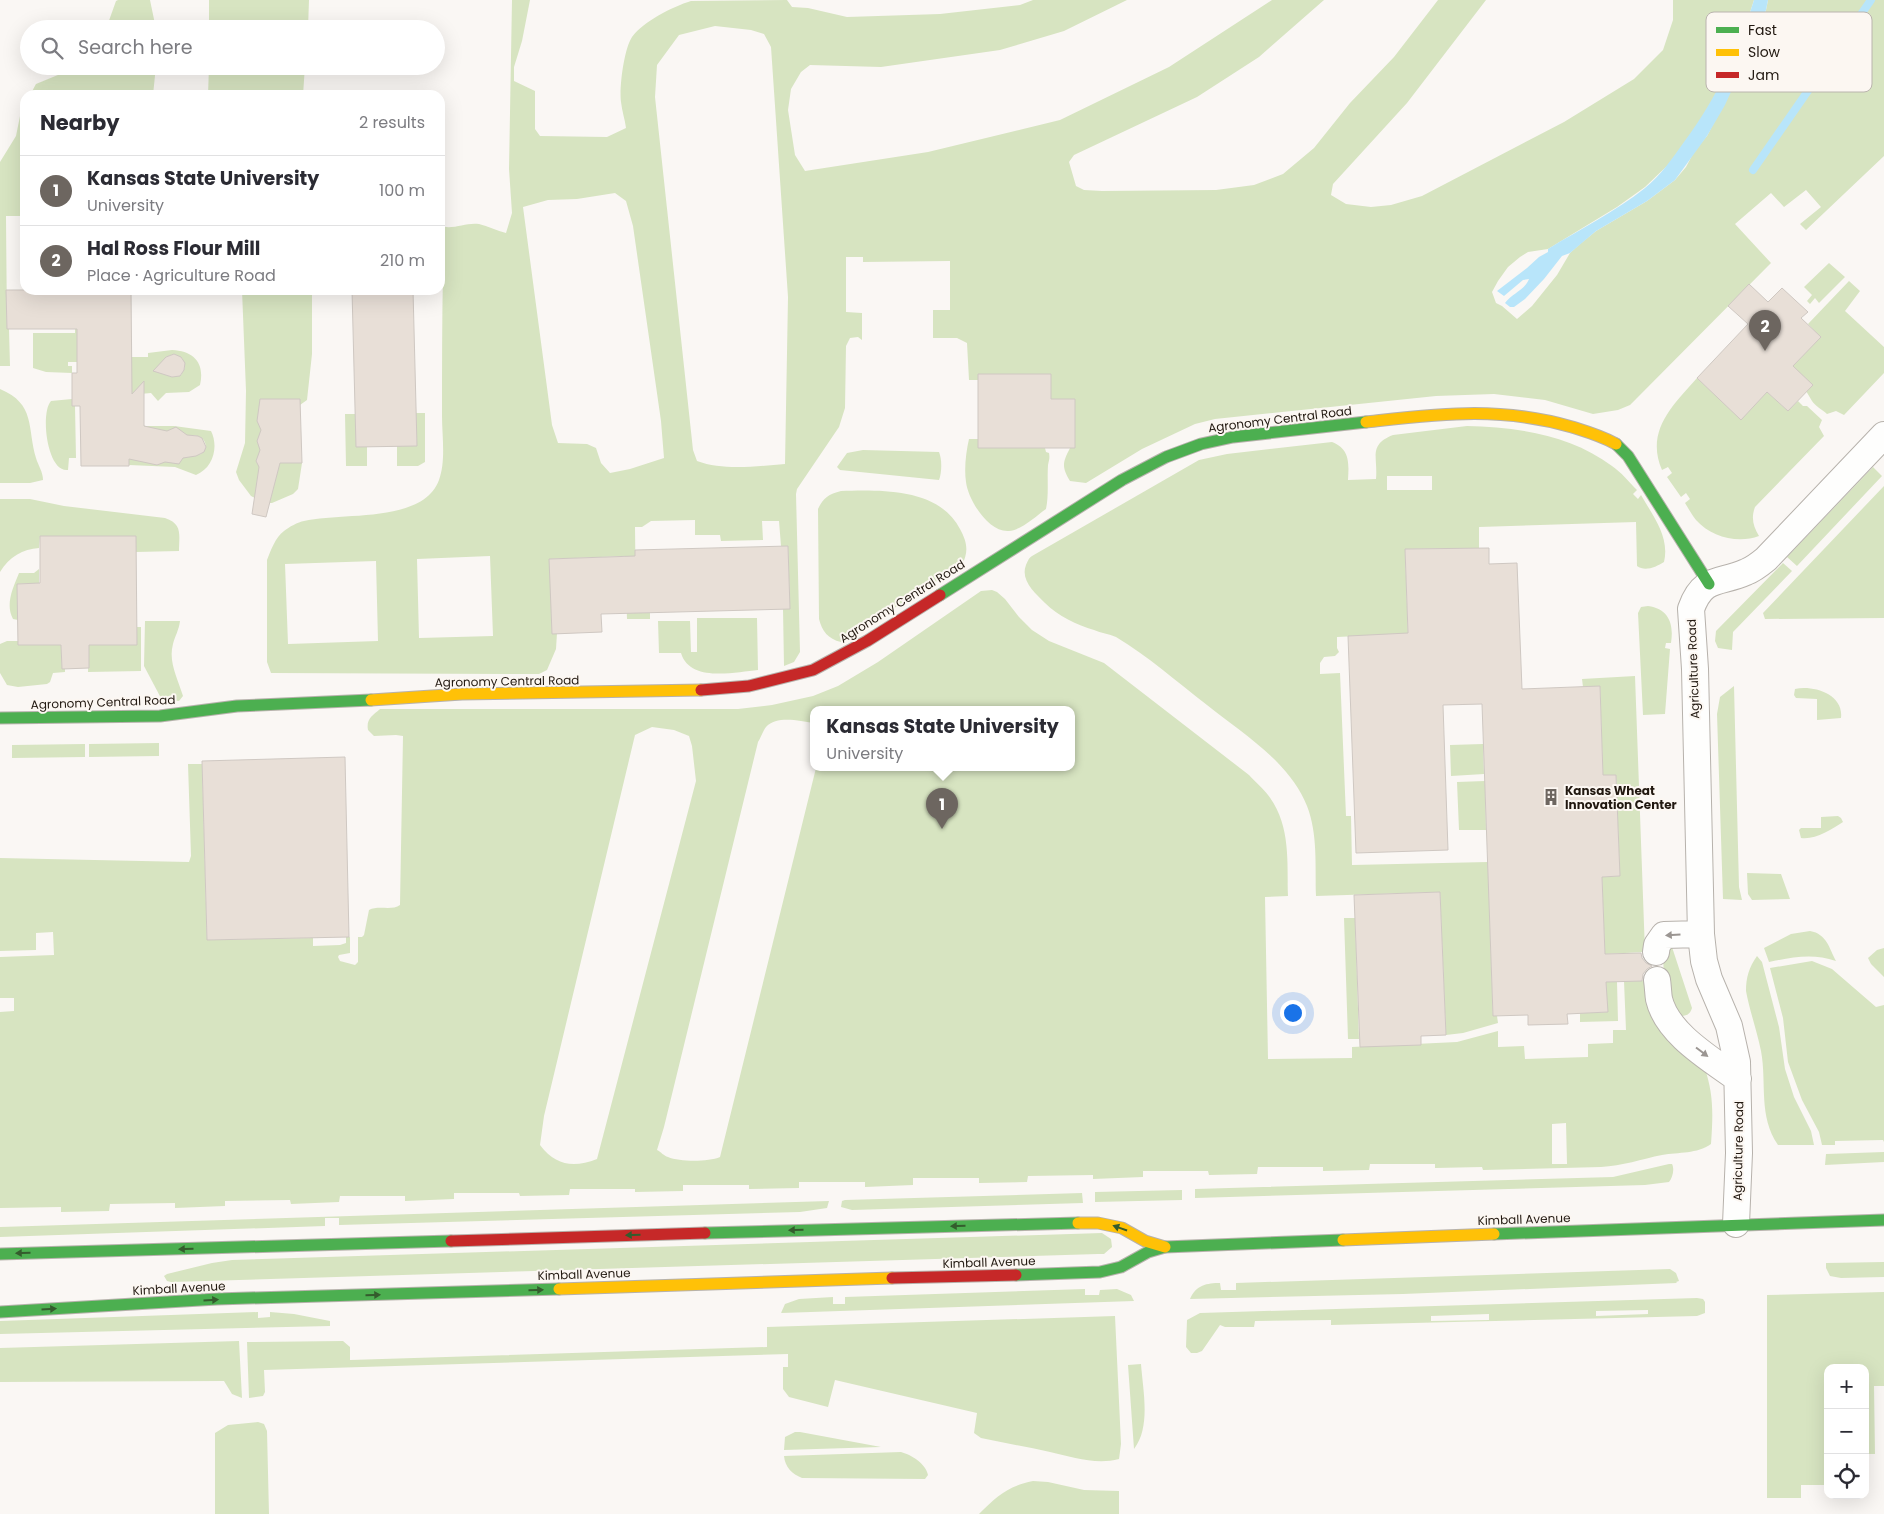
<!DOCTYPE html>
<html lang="en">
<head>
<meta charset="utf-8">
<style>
  :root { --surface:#fff; --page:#f7f7f7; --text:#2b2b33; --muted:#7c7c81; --line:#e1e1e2; --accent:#6d6660 }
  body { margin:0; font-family:Poppins,sans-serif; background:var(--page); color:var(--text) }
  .controls { position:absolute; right:15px; bottom:15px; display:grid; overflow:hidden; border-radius:10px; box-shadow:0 5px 20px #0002 }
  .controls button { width:45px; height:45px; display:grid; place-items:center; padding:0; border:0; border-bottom:1px solid var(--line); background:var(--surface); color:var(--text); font:25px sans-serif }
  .you { position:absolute; left:1292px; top:1012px; width:18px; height:18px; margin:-12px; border:4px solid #fff; border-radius:50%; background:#1a73e8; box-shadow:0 0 0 8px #1a73e833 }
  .badge { display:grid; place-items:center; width:32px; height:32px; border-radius:50%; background:var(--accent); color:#fff; font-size:16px; font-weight:700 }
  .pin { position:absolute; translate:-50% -41px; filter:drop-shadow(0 1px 2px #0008) }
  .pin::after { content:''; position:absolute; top:26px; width:18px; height:15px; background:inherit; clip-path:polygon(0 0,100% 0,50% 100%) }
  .popup { position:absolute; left:810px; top:706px; width:265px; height:65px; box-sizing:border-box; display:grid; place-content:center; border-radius:10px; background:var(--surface); filter:drop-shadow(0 1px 4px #0005); font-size:16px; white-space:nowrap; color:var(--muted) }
  .popup b { font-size:19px; color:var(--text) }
  .popup::after { content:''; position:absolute; left:50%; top:100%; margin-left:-10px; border:10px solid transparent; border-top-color:var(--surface) }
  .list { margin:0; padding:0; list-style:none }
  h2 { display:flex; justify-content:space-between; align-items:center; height:65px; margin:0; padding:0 20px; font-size:21px }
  h2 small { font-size:16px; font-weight:400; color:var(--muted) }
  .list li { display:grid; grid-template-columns:32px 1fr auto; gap:15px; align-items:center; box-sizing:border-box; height:70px; padding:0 20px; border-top:1px solid var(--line) }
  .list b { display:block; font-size:19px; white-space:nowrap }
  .list p { margin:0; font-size:16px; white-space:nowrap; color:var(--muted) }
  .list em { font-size:16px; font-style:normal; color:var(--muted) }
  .icon { flex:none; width:28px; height:28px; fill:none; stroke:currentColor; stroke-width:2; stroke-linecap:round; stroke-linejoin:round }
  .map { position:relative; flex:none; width:1884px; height:1514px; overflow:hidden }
  .search { position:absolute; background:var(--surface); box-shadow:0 5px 20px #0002; left:20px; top:20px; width:425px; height:55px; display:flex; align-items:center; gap:12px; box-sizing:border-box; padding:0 18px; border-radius:28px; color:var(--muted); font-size:19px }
  .panel { position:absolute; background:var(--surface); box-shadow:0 5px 20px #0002; left:20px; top:90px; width:425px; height:205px; border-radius:15px }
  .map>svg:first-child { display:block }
  .green { fill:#d7e4c1; fill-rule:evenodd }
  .water { fill:#b8e5fa }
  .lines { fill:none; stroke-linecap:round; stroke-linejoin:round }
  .stream { stroke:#b8e5fa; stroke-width:8 }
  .building { fill:#e8dfd7; stroke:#cfc8c2 }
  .street-casing { stroke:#b7b2ac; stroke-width:28 }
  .fast-casing { stroke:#b7b2ac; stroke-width:13 }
  .slow-casing { stroke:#b7b2ac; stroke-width:13 }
  .jam-casing { stroke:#b7b2ac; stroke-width:13 }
  .street { stroke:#fefefd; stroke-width:26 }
  .fast { stroke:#4caf50; stroke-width:11 }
  .slow { stroke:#ffc107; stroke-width:11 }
  .jam { stroke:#c62828; stroke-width:11 }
  .oneway { fill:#9b9692 }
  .oneway2 { fill:#345c2d }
  .labels { text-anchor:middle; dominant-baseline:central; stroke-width:4; stroke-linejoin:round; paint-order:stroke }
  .street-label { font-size:12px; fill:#211810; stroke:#fcf7f2 }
  .poi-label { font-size:12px; font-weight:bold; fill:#211810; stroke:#fcf7f2; text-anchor:start }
  .key { fill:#fcf7f2; stroke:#bab4ae; stroke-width:1 }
  .key-label { font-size:14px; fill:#211810 }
</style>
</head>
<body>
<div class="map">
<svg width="1884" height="1514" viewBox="0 0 1884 1514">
  <rect width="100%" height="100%" fill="#faf7f4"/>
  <path class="green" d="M118,0h32l6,29h-50l10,-28z
    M209,0h100l-1,29h-99z
    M512,0h18l-8,41 -8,26v14l21,10v38l5,7 67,1 19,-9c-1,-8 -4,-17 -5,-26 -2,-14 3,-53 11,-65 12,-16 40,-30 59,-36l96,-1 5,7 16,1 39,9 93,-3 80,-9 13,-5h94l-63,31 -64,19 -119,17 -71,-2 -9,7 -10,17 -3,21 7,45 10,16 123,-19 132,-32 109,-53 103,-67h52l-65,57 -62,40 -123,58 -5,7 7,24 8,4 18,1 114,-1 38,-5 29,-11 31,-26 36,-45 44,-46 44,-57h48l-79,103 -74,81 -2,11 15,9 25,3 20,-2 31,-9 142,-74 70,-43 29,-29 10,-30v-20h81l-15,47 -23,48 -13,22 -34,47 -24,23 -28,20 -69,42 -20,3 -8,5 -12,10 -10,14 -6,11 4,11 6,3 15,13 15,-13 25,-31 13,-22 10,-9 16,-13 51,-30 28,-21 11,-13 9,-17 12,-14 34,-65 25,-61 2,-10h116v156l-78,74 -6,-6 21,-17 -15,-17 -22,17 -13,-14 -36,31 36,39 -134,135 -7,7 -12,5 -25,4 -48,-14 -51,-6 -58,2 -221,23 -20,5 -53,25 -56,34 -16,-2c-9,-15 -7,-19 0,-33l-19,-49v-25h-73v6h-9l-2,-37 -10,-5h-24v-28h17v-49l-87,1v-5h-17v55l16,1v27l-4,-3 -8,1 -4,8 -1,62 -6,19 -42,62 -1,5 4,158 -6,10 -10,4 -1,-57h7l-2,-63h-7l-2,-25h-17l1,19 -42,1 -1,-6h-25v-15l-44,1 -9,6h-7l1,86h14v6h-23l-2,-63 -75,3 2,74h5l-1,16 -9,21 -8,4 -268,-1 -4,-11v-102c4,-10 8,-22 17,-29 5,-4 14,-9 20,-10 37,-9 119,3 135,-41 7,-19 3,-44 3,-64 0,-48 0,-96 1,-144l-3,-19v-27c14,4 26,-4 39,-2 9,2 18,7 27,9l6,-20 -3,-44zM715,26l36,4 13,4 7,13 17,250 -3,167c-28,2 -61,7 -88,-3l-4,-11 -38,-353 2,-32 22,-30zM615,193l11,8 7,25 28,195 3,37 -34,11 -20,4 -9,-10 -5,-15 -9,-4 -29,-1 -6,-18 -29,-218 25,-7 29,-1zM490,556l3,80 -74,2 -2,-79zM376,561l2,80 -90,3 -3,-80z
    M87,66h69l-3,29h-123l6,-11 34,-14z
    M209,66h96l-2,29h-95z
    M25,104v112h-19l1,112 2,1 1,37h-10v-204l16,-26 5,-25z
    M1829,263l16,14 -26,26 -4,-5 -5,6 -3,-3 5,-6 -8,-8z
    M1849,281l11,10 -15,20 39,36v26l-40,42 -8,-4 -9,3c-4,-4 -12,-8 -15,-13 -7,-11 -13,-23 -19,-35l27,-29 -12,-13z
    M75,290h2v72h-9v4h4v7l-26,-1 -13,-4v-35h42z
    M242,290h14l5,2 7,-2h44v64l-5,46 -7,5v-6h-11l-2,64h15l-4,26 -5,5 -21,9h-7l-14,-7 -12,-16 -3,-8 9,-29 1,-52z
    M172,350c22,1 33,13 28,35l-11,7 -23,1 -8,8 -7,-8 -22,2 2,-38h17v-4zM174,354l8,4 3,9 -4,8 -9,2 -5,-2 -1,-18z
    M1697,378l44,41 26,-27 21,19 10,-10 5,5h4l15,14 -3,7 5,9 -69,71c-4,11 -2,19 4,29 -21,8 -48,1 -63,-16 -4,-5 -8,-12 -11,-17l5,-4 -4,-6 -5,4 -14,-20 5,-4 -4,-6 -6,3c-17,-39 11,-65 35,-92z
    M0,389c36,15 27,39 36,69 2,7 7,14 7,22l-13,3h-30z
    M72,399v7h3l1,52h-7l-1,12c-21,3 -28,-57 -17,-69z
    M416,413h9v49l-7,4h-21v-20l20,-1z
    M345,414h10l2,33h10v19h-21z
    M129,417l16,9h29l37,5c8,16 2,37 -15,44l-21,-8 -46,-2zM192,435c8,1 13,3 14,12l-5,7 -10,2 -2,-20z
    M1467,426c50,1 104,9 145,40 9,6 17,16 25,24l-4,4 5,5 3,-4c12,21 29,42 23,67 -8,5 -19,10 -27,4l-1,-44 -157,5v21l-74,1 5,145 -32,-59 -41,2v11l2,4 -4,4 -11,1 -4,6v11l20,-1 6,143h5l1,49 136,-3 5,154h4l1,7 -35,10 -17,2 -6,-143 -124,4c-1,-30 2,-62 -9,-90 -18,-45 -64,-72 -100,-101 -30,-23 -59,-49 -91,-68 -7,-3 -15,-4 -22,-7 -17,-5 -36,-14 -49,-27 -10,-10 -25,-23 -19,-38 2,-4 2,-6 6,-9l167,-96 28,-6 105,-12c18,7 17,21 16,38l28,-1c2,-22 -8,-34 17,-44zM1387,476h45v14h-45z
    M969,439h9v9h67l1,4 3,1c1,5 0,7 -1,12 -1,15 1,29 -2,44 -10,7 -24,21 -37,22 -20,2 -41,-31 -43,-49 -2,-13 0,-30 3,-43z
    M863,450l76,2c3,7 3,20 0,28l-99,-10 -3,-3 10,-14z
    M1873,467l9,9 -85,90 -10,-9z
    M1884,486v132l-119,1 -2,-6z
    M841,491c40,-1 98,-3 119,38 7,13 9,22 2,36l-121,77c-13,-3 -19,-11 -22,-23l-1,-110c5,-11 11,-15 23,-18z
    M0,499h30l34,7 101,12c18,6 14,17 14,33l-43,1v-16h-96l-1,12c-16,1 -30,9 -39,24z
    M1783,563l9,8 -59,61 -1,18 -14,-2 -3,-7 1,-10z
    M39,569v14l-22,1 1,36 -5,-1c-8,-15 0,-31 6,-46h15z
    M992,590l5,2 8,7 14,18 13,13 17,11 55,22 145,112c6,7 14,13 19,20 23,30 19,66 20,101l-23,1 3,162 84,-1v-11l105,-5 41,-11v16l26,-1 1,13 63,-2v-13l25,-1v-13h13l-2,-49 29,-1 51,86c10,28 9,49 7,78 -14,10 -32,8 -49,11 -20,4 -40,11 -61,12l-118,3 -1,-3 -47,1v-4h-65l-1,6 -46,1v-4h-65l-1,7 -48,1 -1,-4h-65v6l-50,2v-4l-65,1 -1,6 -48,1v-5h-66v7l-48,2v-5h-66v6l-50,1v-4h-66v6l-48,1v-3h-65l-1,6 -49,1 -1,-3h-65v6l-49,2v-5h-65l-1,6 -48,2 -1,-4 -65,1v5l-50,2v-5l-65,1 -1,7 -48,1v-5l-61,1v-196l14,-1v-13h-14v-41l54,-2 -1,-23 -17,1v17l-36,1v-93l189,4 2,-6 -3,-92h14l5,176 106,-2v8l27,-1 6,-2v-6h4v16l-11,2 -1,2 2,4 15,4 3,-3v-25h4l2,-2 5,-25c9,-5 23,1 31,-5l3,-169 -7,-1 -22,1 -6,-6c-2,-11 4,-14 12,-21h358l34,-4 41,-9 25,-10 40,-24 103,-71zM813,710h258v58h-255l-96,389c-12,5 -40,5 -52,0 -4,-1 -7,-5 -11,-7l7,-23 94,-385c3,-5 5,-11 8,-15 11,-12 34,-6 47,-4zM652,727l22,3 15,6 3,10 4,35 -99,378c-23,9 -41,7 -57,-14l4,-29 91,-381zM1566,1123l1,41h-15v-40z
    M1648,606c21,3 26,18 23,37h-5l-1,5 5,1 -5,65 -22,1 -5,-102 3,-6z
    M697,618h60l1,52c-23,2 -68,13 -77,-17h-22l-1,-32h32l1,31h6z
    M145,621h35c-1,9 -5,15 -7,23 -5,18 5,35 10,52l-4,5 -17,-1 -18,-34z
    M137,627h4v44l-53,1 1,-27h48z
    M7,641h11v4h43l1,23 3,1v3l-12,1 -3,9 -3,2 -29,3 -11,-2 -7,-12v-29z
    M1635,676l10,276 -40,2 -3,-77 18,-1 -4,-101h-13l-3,-88h-17l-1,-8z
    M1734,686l5,201 3,13 -19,-1 -6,-185 3,-17z
    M1795,689c18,-4 49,5 46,29l-24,2v-21l-21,-1 -2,-3z
    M159,743v13l-70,1v-13z
    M85,744v13l-73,1v-13z
    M1483,744l1,30 -33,2 -1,-31z
    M1485,781l1,49h-27l-2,-48z
    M1838,816l3,2 2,4c-12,8 -28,18 -42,16l-2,-8 2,-2h20v-11z
    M1747,873l34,1 9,25 -38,1 -4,-6z
    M1344,918h11l4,121h-11z
    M1810,931c17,3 19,17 26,30 -23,-8 -43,-4 -67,1l-5,-14 27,-14z
    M1672,947l20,61c-2,7 -6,8 -13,8 -9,-18 -22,-48 -12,-68z
    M1884,948v29l-13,-13 -3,-6 9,-8z
    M1757,956l5,6 17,65 6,42 9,28 17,34 3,14h-36c-20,-29 -11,-62 -17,-94 -4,-20 -11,-39 -15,-60 0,-13 3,-24 11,-35z
    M1812,961l20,8 44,38 8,-2v137l-1,-2 -48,1v4h-13l-3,-13 -17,-32 -14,-38 -5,-44 -13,-50z
    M1606,982h11l1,39 -38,1v-9l27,-1z
    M1884,1152v10l-59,3 1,-11z
    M1669,1164h3c3,6 0,14 -3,18l-24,3 -450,13v-9l418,-12z
    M1182,1190v10l-87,2v-10z
    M1082,1193l1,10 -231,7 -11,-3 1,-6 3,-1z
    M829,1201l-2,7 -27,4 -461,13v-7h-14v8l-325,11v-10z
    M1102,1233l9,6 1,8 -8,7h-6l-927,28 -4,-1 -3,-5 3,-2 45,-11 20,-3z
    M1884,1262v15l-43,1 -11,-2 -4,-8v-5z
    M1670,1269l6,4 3,8 -3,1 1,1 -274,11 -213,5c6,-14 17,-16 30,-16l1,7h15v-7z
    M1085,1289v6h14l1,-5 17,-1 14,6 3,6 -353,12 4,-9 14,-5 34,-2v7h12v-7z
    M1884,1292v94h-10l1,68h-10v-86h-37v117h-27v13h-34v-203z
    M1697,1298l6,1 2,3v11l-8,3 -366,9v-5l-76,1 -1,6h-29l-5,-2 -18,26 -5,2h-6l-5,-6 1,-27 13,-7zM1648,1310v4l-52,2v-5zM1489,1314v6l-58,1v-5z
    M258,1312v6l12,-1v-5l24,2 36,7v5l-330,8v-13z
    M1115,1316l6,128 -2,15c-23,6 -47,-2 -69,-7 -23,-5 -46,-9 -69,-14l-7,-5 3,-20 -142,-33 -7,27 -39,-10 -6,-8v-22h5v-13l-524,16 1,22 -2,4 -14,2 -2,-56 96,-1 7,6v13l417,-13v-20z
    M239,1341l3,57 -10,-4 -8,-13 -224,1v-34z
    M1141,1364c2,27 10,63 -7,85l-6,-84z
    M258,1422l6,2 3,7 2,83h-54v-81l13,-8z
    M795,1432h5l81,15 -97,3 1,-13z
    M901,1452c11,3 25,12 27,23l-3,4 -123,-1c-10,-4 -17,-11 -18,-22z
    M1033,1481l15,1 36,8 35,1v23h-140c18,-18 29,-28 54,-33z"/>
  <path class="water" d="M1754,0h14l-2,10 -12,31 -29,64 -18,31 -32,44 -28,21 -51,30 -26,22 -8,3 -18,23 -19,20 -11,8h-4l-5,-4c7,-10 19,-12 24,-24l-6,1 -19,16 -7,-5 30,-23 12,-11 9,-5v-3c32,-20 67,-37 97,-61 16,-13 27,-29 39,-46 34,-46 53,-88 70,-142z"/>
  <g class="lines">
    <path class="stream" d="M1753,170l118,-170"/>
  </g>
  <path class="building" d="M1749,284l19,18 14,-14 26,24 -7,6 20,19 -28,29 20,19 -25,26 -21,-19 -26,28 -44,-42 51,-54 -20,-18z
    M6,290h125l1,104 12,-13v45l23,5 9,-4 11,8 11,1 4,2 4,9 -2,5 -8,4 -13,2 -4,6 -14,-2 -8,3 -28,-6v7h-48l-1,-60h-8v-33h5v-44h-70z
    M352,290h61l4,156 -61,1z
    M174,354l7,3 4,6 -1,7 -4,6 -8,1 -19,-6 13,-14z
    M978,374h73v25h24v49h-97z
    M260,399h40l2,64h-22l-14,54 -14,-3 7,-47 -3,-6 4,-11 -3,-9 4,-11 -4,-9z
    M40,536h96l1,109h-48v23l-27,1 -1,-24h-43l-1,-61 23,-1z
    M788,546l2,63 -189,5 1,18 -50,2 -3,-75 86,-3v-6z
    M1489,548v16l28,-1 5,126 78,-3 3,89h13l4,101 -18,1 3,77 36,-1 1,5 4,5 6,3 -5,3 -4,5 -1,7 -36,1 2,30 -41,2 1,10 -40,1v-10l-35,1 -11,-312 -39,1 5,145 -92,3 -8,-217 60,-3 -3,-84z
    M345,757l4,180 -142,3 -5,-179z
    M1440,892l6,143 -25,1v9l-61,2 -6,-152z"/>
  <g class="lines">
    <g class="street-casing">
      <path id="street" d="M1656,952l1,-7 7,-10 37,-1
        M1657,980c1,6 1,13 2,19 8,35 52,60 79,80
        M1736,1224l3,-71 -2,-91 -8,-36 -20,-47 -5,-18 -3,-27 -6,-265 -4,-60c12,-34 29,-25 55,-37 8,-3 14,-8 20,-13l118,-124"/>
    </g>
    <g class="fast-casing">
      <path id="fast" d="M1616,444l12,12 81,128
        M940,595l182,-115 44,-23 35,-13 32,-7 133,-15
        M0,718l160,-2 77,-10 134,-6
        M705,1233l373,-10
        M1494,1234l390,-14
        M0,1254l451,-13
        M1016,1275l84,-3 21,-5 27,-15 17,-5 178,-7
        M0,1312l217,-13 342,-10"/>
    </g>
    <g class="slow-casing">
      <path id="slow" d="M1366,422c74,-8 133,-16 206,5 16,5 30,9 44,17
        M371,700l91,-6 239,-4
        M1078,1223h20l24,5 23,13 20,6
        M1343,1240l151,-6
        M559,1289l333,-11"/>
    </g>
    <g class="jam-casing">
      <path id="jam" d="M701,690l48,-4 64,-16 54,-29 73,-46
        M451,1241l254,-8
        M892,1278l124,-3"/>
    </g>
    <use href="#street" class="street"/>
    <use href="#fast" class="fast"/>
    <use href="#slow" class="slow"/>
    <use href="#jam" class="jam"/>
  </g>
  <defs><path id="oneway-solid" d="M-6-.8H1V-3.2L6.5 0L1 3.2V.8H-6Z" transform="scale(1.25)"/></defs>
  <g class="oneway">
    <use href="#oneway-solid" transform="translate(1673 935) rotate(176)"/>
    <use href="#oneway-solid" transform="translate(1702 1052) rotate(37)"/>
  </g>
  <g class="oneway2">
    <use href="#oneway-solid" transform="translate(958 1226) rotate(179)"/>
    <use href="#oneway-solid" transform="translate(1120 1228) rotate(-161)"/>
    <use href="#oneway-solid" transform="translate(796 1230) rotate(179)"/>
    <use href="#oneway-solid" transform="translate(633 1235) rotate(178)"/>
    <use href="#oneway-solid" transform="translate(186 1249) rotate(178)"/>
    <use href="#oneway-solid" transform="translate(23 1253) rotate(179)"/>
    <use href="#oneway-solid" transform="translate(536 1290) rotate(-2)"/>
    <use href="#oneway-solid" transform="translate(373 1295) rotate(-2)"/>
    <use href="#oneway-solid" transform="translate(211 1300) rotate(-3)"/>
    <use href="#oneway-solid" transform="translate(49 1309) rotate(-3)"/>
  </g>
  <defs>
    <g id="building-bare" transform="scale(1.35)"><path d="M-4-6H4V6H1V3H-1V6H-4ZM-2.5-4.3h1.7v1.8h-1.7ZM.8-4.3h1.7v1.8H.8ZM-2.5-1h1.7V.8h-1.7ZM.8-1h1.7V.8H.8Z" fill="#6d6660" stroke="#fcf7f2" stroke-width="2.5" paint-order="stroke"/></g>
  </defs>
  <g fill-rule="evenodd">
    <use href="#building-bare" x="1551" y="797"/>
  </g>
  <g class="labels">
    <g class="street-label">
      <text transform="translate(1280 419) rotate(-7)">Agronomy Central Road</text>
      <text transform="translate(902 601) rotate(-32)">Agronomy Central Road</text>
      <text transform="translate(1693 669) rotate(-92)">Agriculture Road</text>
      <text transform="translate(507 681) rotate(-1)">Agronomy Central Road</text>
      <text transform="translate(103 702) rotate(-2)">Agronomy Central Road</text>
      <text transform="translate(1738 1151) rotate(-89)">Agriculture Road</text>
      <text transform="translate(1524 1219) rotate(-2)">Kimball Avenue</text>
      <text transform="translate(989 1262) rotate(-2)">Kimball Avenue</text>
      <text transform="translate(584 1274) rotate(-2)">Kimball Avenue</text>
      <text transform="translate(179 1288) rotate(-3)">Kimball Avenue</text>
    </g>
    <g class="poi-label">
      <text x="1565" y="790">Kansas Wheat<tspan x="1565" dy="14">Innovation Center</tspan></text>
    </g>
  </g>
  <rect x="1706" y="12" width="166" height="80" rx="8" class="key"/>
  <rect x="1716" y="27" width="23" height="6" fill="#4caf50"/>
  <rect x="1716" y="49" width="23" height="7" fill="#ffc107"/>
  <rect x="1716" y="72" width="23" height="6" fill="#c62828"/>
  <g class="key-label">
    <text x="1748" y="35">Fast</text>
    <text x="1748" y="57">Slow</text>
    <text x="1748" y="80">Jam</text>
  </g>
</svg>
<div class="controls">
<button>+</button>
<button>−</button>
<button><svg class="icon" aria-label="locate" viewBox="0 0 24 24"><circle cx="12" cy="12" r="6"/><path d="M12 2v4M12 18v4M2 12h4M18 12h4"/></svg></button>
</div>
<div class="you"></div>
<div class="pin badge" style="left:942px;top:829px">1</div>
<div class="popup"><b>Kansas State University</b>University</div>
<div class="pin badge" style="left:1765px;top:351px">2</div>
<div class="search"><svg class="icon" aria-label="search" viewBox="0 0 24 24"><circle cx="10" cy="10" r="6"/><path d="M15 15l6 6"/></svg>Search here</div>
<section class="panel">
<h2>Nearby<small>2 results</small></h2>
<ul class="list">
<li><span class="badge">1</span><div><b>Kansas State University</b><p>University</p></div><em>100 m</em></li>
<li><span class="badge">2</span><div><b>Hal Ross Flour Mill</b><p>Place · Agriculture Road</p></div><em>210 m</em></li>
</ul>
</section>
</div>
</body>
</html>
